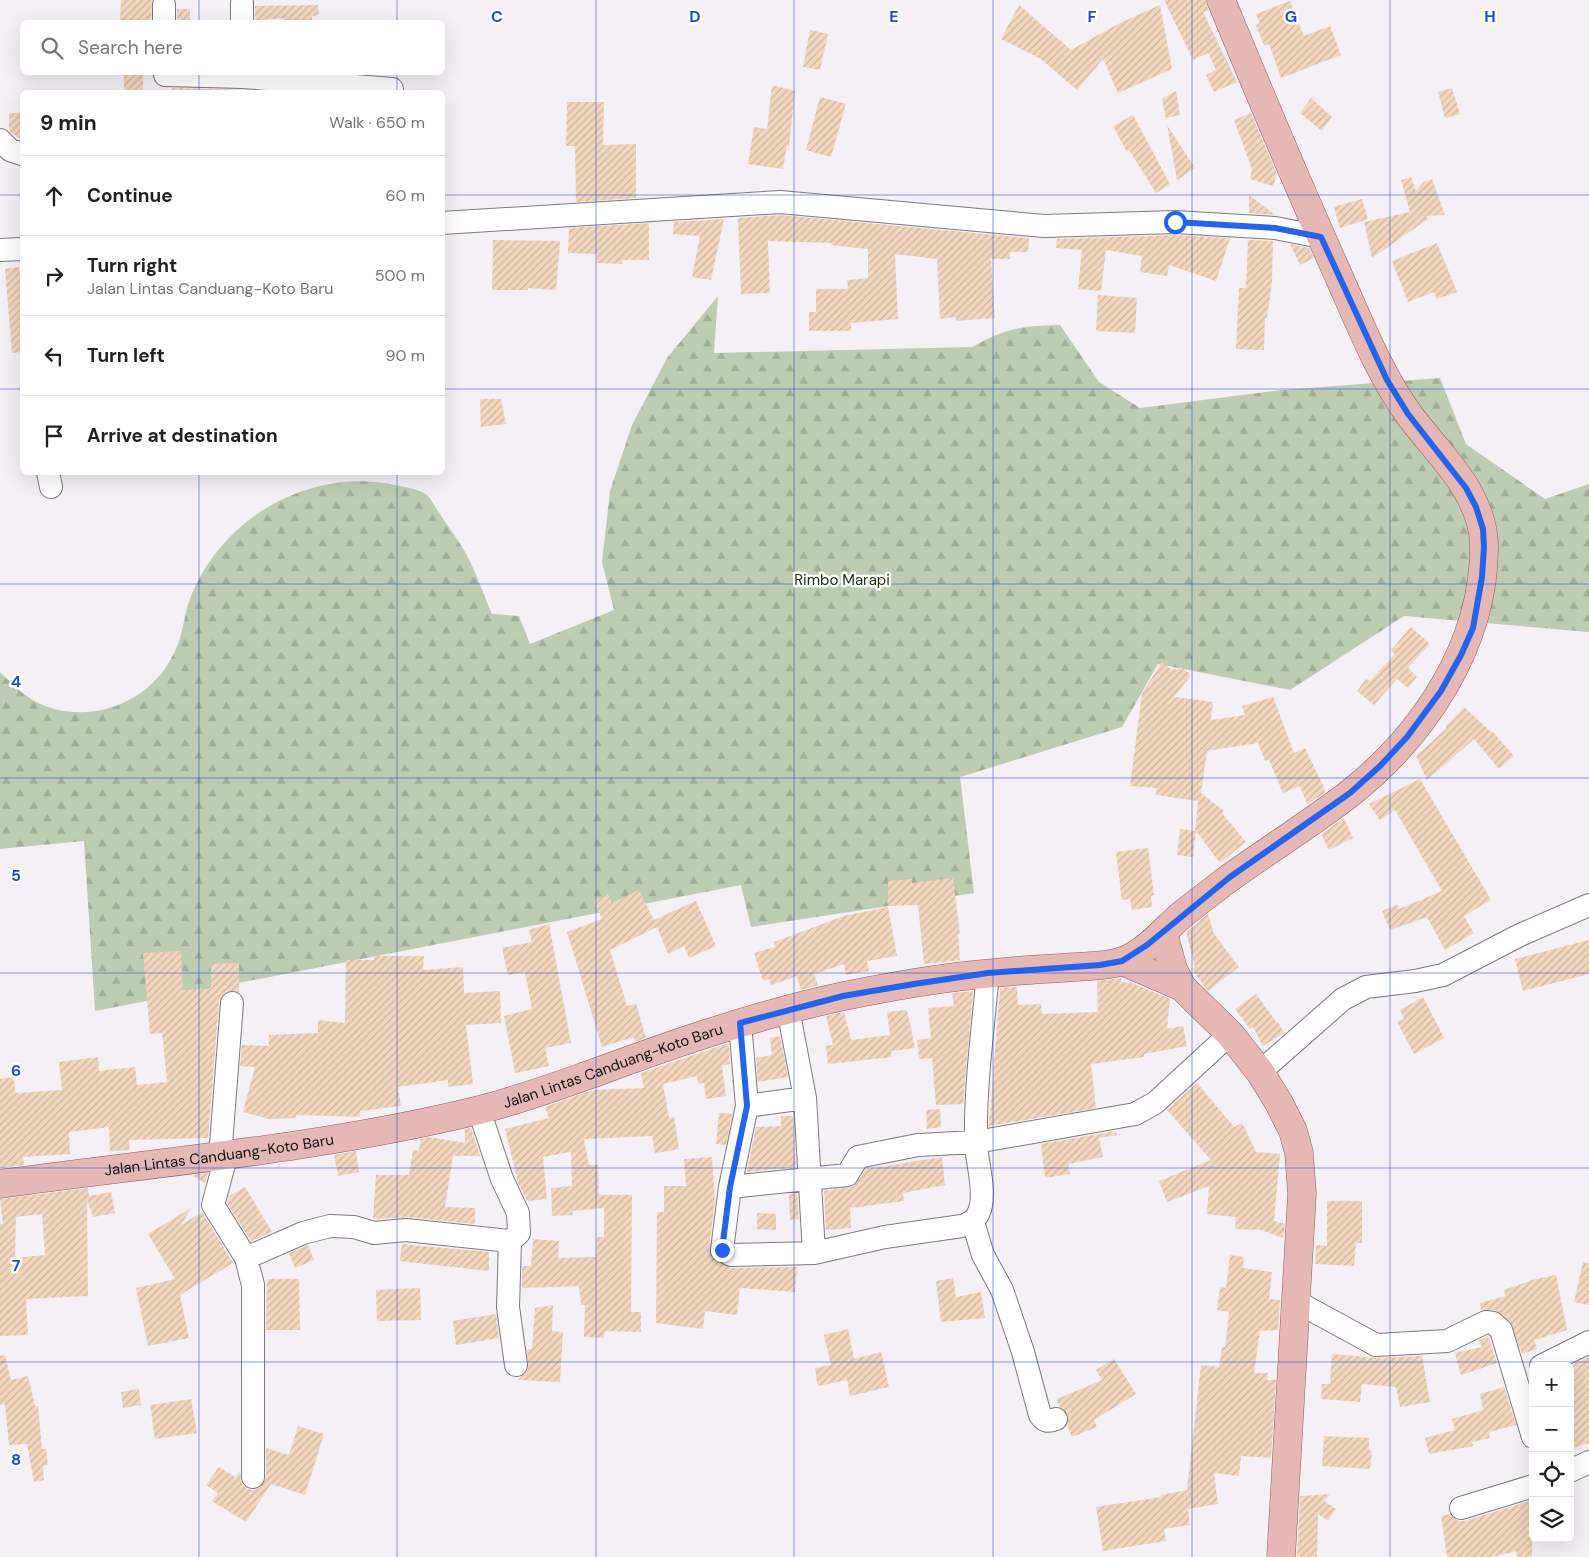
<!DOCTYPE html>
<html lang="en">
<head>
<meta charset="utf-8">
<style>
  :root { --surface:#fff; --page:#f6f6f6; --text:#202124; --muted:#757577; --line:#e0e0e0 }
  body { margin:0; font-family:"DM Sans",sans-serif; background:var(--page); color:var(--text) }
  .controls { position:absolute; right:15px; bottom:15px; display:grid; overflow:hidden; border-radius:8px; box-shadow:0 5px 20px #0002 }
  .controls button { width:45px; height:45px; display:grid; place-items:center; padding:0; border:0; border-bottom:1px solid var(--line); background:var(--surface); color:var(--text); font:25px sans-serif }
  .stop { position:absolute; width:15px; height:15px; margin:-11px; border:4px solid #2563eb; border-radius:50%; background:#fff }
  .stop.end { background:#2563eb; border-color:#fff; box-shadow:0 1px 5px #0008 }
  .list { margin:0; padding:0; list-style:none }
  h2 { display:flex; justify-content:space-between; align-items:center; height:65px; margin:0; padding:0 20px; font-size:21px }
  h2 small { font-size:16px; font-weight:400; color:var(--muted) }
  .list li { display:grid; grid-template-columns:32px 1fr auto; gap:15px; align-items:center; box-sizing:border-box; height:80px; padding:0 20px; border-top:1px solid var(--line) }
  .list b { display:block; font-size:19px; white-space:nowrap }
  .list p { margin:0; font-size:16px; white-space:nowrap; color:var(--muted) }
  .list em { font-size:16px; font-style:normal; color:var(--muted) }
  .icon { flex:none; width:28px; height:28px; fill:none; stroke:currentColor; stroke-width:2; stroke-linecap:round; stroke-linejoin:round }
  .map { position:relative; flex:none; width:1589px; height:1557px; overflow:hidden }
  .search { position:absolute; background:var(--surface); box-shadow:0 5px 20px #0002; left:20px; top:20px; width:425px; height:55px; display:flex; align-items:center; gap:12px; box-sizing:border-box; padding:0 18px; border-radius:8px; color:var(--muted); font-size:19px }
  .panel { position:absolute; background:var(--surface); box-shadow:0 5px 20px #0002; left:20px; top:90px; width:425px; height:385px; border-radius:8px }
  .map>svg:first-child { display:block }
  .forest { fill:url(#forest-firs) }
  .building { fill:url(#building-hatch); fill-rule:evenodd }
  .lines { fill:none; stroke-linecap:round; stroke-linejoin:round }
  .minor-casing { stroke:#7e787f; stroke-width:24 }
  .major-casing { stroke:#905e5c; stroke-width:29 }
  .minor { stroke:#fff; stroke-width:22 }
  .major { stroke:#e5b7b5; stroke-width:28 }
  .route { stroke:#2563eb; stroke-width:6 }
  .grid { fill:none; stroke:#1d4ed8; stroke-width:1; stroke-opacity:0.55 }
  .labels { text-anchor:middle; dominant-baseline:central; stroke-width:5; stroke-linejoin:round; paint-order:stroke }
  .park-label { font-size:15px; fill:#203304; stroke:#fefefe }
  .street-label { font-size:15px; fill:#131113; stroke:#fefefe }
  .grid-label { font-size:16px; text-anchor:middle; font-weight:bold; fill:#1d4ed8; stroke:#fefefe; stroke-width:5; stroke-linejoin:round; paint-order:stroke }
</style>
</head>
<body>
<div class="map">
<svg width="1589" height="1557" viewBox="0 0 1589 1557">
  <defs>
    <pattern id="forest-firs" width="22" height="20" patternUnits="userSpaceOnUse" patternTransform="scale(1.25)"><rect width="22" height="20" fill="#beccb2"/><path d="M5 1l3.5 6h-7zM16 11l3.5 6h-7z" fill="#a2ae98"/></pattern>
    <pattern id="building-hatch" width="6" height="6" patternUnits="userSpaceOnUse" patternTransform="scale(1.25)"><rect width="6" height="6" fill="#f2d6be"/><path d="M-1 1l2-2M0 6l6-6M5 7l2-2" fill="none" stroke="#cfb7a2"/></pattern>
  </defs>
  <rect width="100%" height="100%" fill="#f5eff6"/>
  <path class="forest" d="M718,296l-4,57 258,-6c34,-19 49,-21 88,-22l39,57 41,26 142,-18 158,-12 26,66 79,55 44,-15v148l-185,-16 -114,74 -132,-26 -36,63 -162,50 14,116 -223,34 -10,-42 -646,126 -11,-170 -84,8v-177c14,14 27,27 45,34 49,18 105,-4 128,-51 8,-14 10,-31 14,-47 6,-21 18,-42 32,-59 42,-51 111,-78 176,-64 9,2 25,4 32,10 5,5 9,14 13,19 8,13 18,25 25,38 11,19 18,42 27,62l27,2 11,28 84,-34 -12,-48 8,-71 22,-66 35,-67z"/>
  <path class="building" d="M121,0h31l-1,22h-31z
    M1164,0h42l2,10 -5,2 34,70 -23,10 -8,-17 10,-5 -8,-17 -15,7z
    M1290,1l14,35 26,-10 11,29 -60,23 -12,-34 -5,2 -8,-21 4,-2 -4,-9z
    M318,5l1,10 -7,1v6h-28v-4l-29,3v-15z
    M1019,5l52,45 47,-26 42,-19 12,64 -54,24 -15,-34 -26,31 -36,-31 -40,-20z
    M177,9h13v13h-13z
    M810,30l18,4 -8,36 -17,-3z
    M124,72h19v20h-19z
    M772,85l23,6 -6,55 -2,-1 -4,24 -35,-5 6,-37 13,2z
    M172,88l70,2 30,2h-100z
    M1452,88l8,26 -15,4 -7,-26z
    M1176,91l4,24 -14,3 -4,-19z
    M820,97l26,7 -15,53 -25,-7z
    M1311,98l21,19 -10,14 -22,-18z
    M567,102h37l-1,43 33,-1v54l-60,4 -1,-56h-9z
    M9,113h13v27l-13,-9z
    M1251,113l26,61 -4,12 -23,-7 2,-10 -18,-49z
    M1133,115l37,69 -14,9 -27,-43 -2,2 -14,-26z
    M1167,125l28,43 -18,12z
    M1411,177l5,14 7,-9 9,-3 13,36 -19,1 2,3 -56,39 -8,-36 46,-10 -9,-32z
    M1249,195l25,19 2,1 -27,-2z
    M1362,199l6,20 -28,9 -6,-21z
    M780,215l249,23 -1,14h-18v7h-19l4,59 -39,3v-4l-16,2 -3,-60 -42,-5 3,65 -47,4v8h-42v-19h7v-23h32l-1,-9 21,-2v-29l-37,-4v-2l-63,-2 2,52 -29,1 -3,-76z
    M724,219l-13,61 -19,-3 8,-41 -27,-2 1,-12z
    M649,223v37h-27v4l-25,-1v-9l-29,-1 1,-25z
    M1175,235l55,3 -14,43 -47,-16 -2,11 -27,-4 2,-16 -36,-6 -5,41 -23,-2 4,-39 -26,-2 1,-9z
    M493,240l67,1 -4,49 -28,-2v2h-36z
    M1248,240l25,1 -1,41 -5,36h-2l-1,32 -28,-1 3,-61h7z
    M1437,243l20,49 -20,7 -3,-7 -26,10 -16,-41z
    M1290,244l19,4 5,10 -14,7z
    M19,267l1,11h2v74l-10,1 -7,-84z
    M1098,295l39,3 -2,35 -39,-2z
    M480,399h21l5,25 -25,3z
    M1411,627l19,17 -22,24 9,9 -9,11 -11,-9 -23,26 -17,-14 9,-12 4,2 25,-27 -4,-4z
    M1162,662l10,8 2,-2 3,2 3,-4 11,9 -17,22 39,5 -2,18 34,-5 -3,-9 31,-9 21,56 11,-5 19,39 1,6 -18,11 -7,-18 -17,7 -14,-33 -4,1 -7,-18 -51,8 -6,42 23,18 -2,2 24,29 -26,21 -24,-32 -3,26 -16,-2 3,-26 15,2 3,-30 -42,-6 1,-7 -27,-2 12,-93z
    M1464,707l27,25 1,-1 22,25 -15,13 -25,-30 -47,41 -11,-24 31,-28 -2,-1z
    M1420,779l71,121 -27,16 10,17 -29,17 -18,-33 -37,13 -8,-19 15,-6 2,4 43,-18 -47,-81 -15,10 -11,-16z
    M1344,818l9,20 -24,12 -8,-16z
    M1148,848l6,47 -3,1 1,11 -20,3 -2,-11 -8,1 -6,-48z
    M953,878l7,56h-2l2,26 -36,4 -6,-59 -30,1v-25l24,-2v4z
    M639,890l15,30 42,-19 20,45 -27,12 -5,-12 -16,8 -11,-27 -47,23 17,56 9,-2 10,34 -11,4 -1,-5 -32,10 -35,-115 35,-13 -8,-18 14,-7 4,9z
    M888,907l9,49 -30,5 2,10 -23,4 -2,-11 -30,10 4,11 -17,5 -4,-14 -26,9 -2,-6 -6,2 -9,-28 21,-6 -1,-5 70,-26z
    M1208,914l6,20 25,33 -31,24 -16,-22 3,-2 -9,-35z
    M549,924l22,119 -26,5 4,18 -34,7 -11,-57 28,-7 -7,-37 -17,3 -6,-27 30,-6 -3,-12z
    M1589,940v34l-66,17 -8,-32z
    M181,951l2,39 28,-1v-25l28,-1v29l-13,-1 -7,11 -11,136 -79,2 1,10 -20,1 -1,-24 -40,5 1,22 -47,3 1,8 -24,3v-89l13,-2 3,16 46,-3 -3,-28 39,-5 1,14 36,-4 2,18 30,-3 -5,-49 -12,1 -7,-81z
    M374,956h50l-1,14 40,-3 1,26 36,-2 1,32 -35,2 7,59 -25,3v-7l-50,7 3,19 -41,5v6l-64,-2v3l-27,1 -26,-7 12,-45 -15,-1 2,-21 27,1v-11l49,-2v-13l27,3 1,-63h28z
    M1121,978v4l11,1 38,16 -3,30 16,-3 4,20 -43,8v3l-53,7 5,44 -107,18 11,-138 17,-1 1,18 23,-1 1,10 56,-2 -1,-31z
    M973,991l-10,113 -27,1 -4,-47 -13,1 -2,-19 14,-2 -3,-30 26,-2 -2,-13z
    M1256,994l21,29 1,-1 6,11 -21,13 -10,-19 -3,2 -15,-20z
    M1423,997l21,41 -30,16 -17,-32 7,-3 -4,-9z
    M907,1010l8,38 -24,3 1,6 -64,7 -2,-18 7,-1 -7,-29 18,-4 7,28 39,-5 -3,-23z
    M780,1036l8,41 -30,5 -2,-24 16,-3 -2,-17z
    M729,1043l1,21 -8,2 4,30 -20,3 -2,-16 -6,1 -1,-8 -34,8 6,34 5,-1 5,32 -24,4 -3,-17 -68,3 5,26h9l1,30h33l-1,117h10v20l-36,-1 -1,7 -20,-1 1,-32h-4l-2,-19 -57,2v-22h9l2,-27 26,2 -1,17 38,-1 1,-20h7v-29l-32,3 1,4 -21,1 -1,-28 21,-2 -1,-34 -28,5 4,42 -20,2 -9,-19 -13,-53 44,-11 -4,-11 36,-13 14,-4 49,-2 -3,-15z
    M1197,1083l37,44 8,-4 14,29 24,2 -6,67 11,3 -2,14 -22,-8 -26,-1 1,-12 -29,-3 2,-28 -42,16 -8,-21 52,-21 -44,-50z
    M940,1109l1,18 -14,2 -1,-19z
    M719,1113l13,1 -6,31 -10,-1z
    M781,1116h12l3,51 -49,5 9,-45 25,-1z
    M471,1128l9,28h-27l-8,51 30,1v16l-68,-7 -34,2 3,-44h33l4,-25 6,1 2,-12 7,-2 37,6v-14z
    M1116,1131l1,4 -18,3 4,19 -35,7 2,10 -25,4 -4,-34z
    M356,1151l3,21 -21,4 -4,-21z
    M712,1157l3,44 -6,47 2,8 5,5 15,7 66,-1 -2,25 -55,-4 -3,27 -32,-4 -2,18 -47,-6 1,-111h7v-26h22l-2,-27z
    M942,1157l3,28 -42,8 1,8 -54,7 1,20 -25,2 -2,-39 30,-5 12,-17z
    M208,1173l-3,10 -12,-7v-1z
    M245,1187l27,45 -21,9 -24,-38 2,-7z
    M88,1188l1,8 22,-4 4,21 -22,4 -6,-16 1,95 -62,3 2,36 -28,1v-112h3l-3,-25zM42,1214l3,41 -30,3 1,-41z
    M797,1193l2,26 -9,1 -1,-26z
    M1327,1201h35v42h-6l-2,23 -39,-2 1,-19 11,1z
    M191,1208l-10,17 21,-13 31,51 -53,32 9,43 -41,8 -12,-58 39,-9 -27,-45z
    M757,1213l19,1v16l-19,-1z
    M402,1244l87,8v19l-89,-10z
    M308,1245l6,15 -19,8 -6,-15z
    M1230,1255l14,2 -1,11 29,4 -3,27 11,1 -2,30 -18,1 -6,42h14l-1,7h9l-5,78 -30,-2 -2,20 -25,-3 4,31 -30,5 2,16 -26,4 2,12 -63,10 -7,-44 65,-10v-2l26,-5 14,-125 18,2 3,-20h3l4,-35 -12,-2 3,-23 6,1z
    M1583,1262l6,1v42l-15,-3z
    M1556,1275l11,55 -33,10 3,9 -15,5 -12,-33 -15,-11h-14l-1,-7 26,-7 -2,-6 28,-10z
    M953,1278l3,19 25,-5 4,26 -44,4 -5,-41z
    M267,1279h32l1,51h-34z
    M420,1288l1,32 -44,1 -1,-31z
    M553,1305l-1,26 11,1 -3,50 -42,-2 10,-11 -1,-20h5l3,-41z
    M496,1314l3,24 -43,7 -3,-24z
    M848,1329l6,30 27,-7 8,35 -39,9 -3,-16 -29,6 -3,-18 16,-3 -7,-30z
    M1488,1336l9,27 -36,12 -6,-22 27,-6 -3,-7z
    M1332,1354l45,4 45,-2 8,46 -30,5 -4,-20 -34,-3 -2,18 -39,-3 1,-15h8z
    M5,1355l6,25 17,-4 7,30h3l4,43h4l2,16 -5,1 1,14 -10,2 -7,-38 -18,1 -4,-41 -5,1v-49z
    M1589,1357v86l-19,6v-83z
    M1114,1359l22,35 -42,26 3,7 -25,10 -5,-12 1,-11 -8,-7 -3,-8 45,-19 -6,-10z
    M1504,1387l12,38 -27,7 1,6 -18,4 1,4 -44,8 -4,-16 30,-8 -3,-11 31,-9 -3,-16z
    M139,1389l2,16 -18,3 -2,-16z
    M191,1399l6,34 -42,6 -5,-34z
    M298,1426l26,8 -19,61 -34,-11 -25,38 -34,-21 6,-8 -12,-8 13,-18 16,10 5,-5 1,11 6,6 6,1 7,-2 6,-11v-29l23,7z
    M1324,1436l45,2v12l3,1 -2,18 -48,-3z
    M1330,1494l-6,7 12,8 -8,12 -10,-7 -1,43h-20l3,-61z
    M1533,1500l-1,57h-15l-1,-6 -23,6h-46l-6,-41 9,-2 8,7h6z"/>
  <g class="lines">
    <g class="minor-casing">
      <path id="minor" d="M242,3v19
        M164,5v17
        M165,75l78,2 149,12
        M0,140l10,10 12,4
        M442,223l338,-21 264,24 131,-4 100,6 46,9
        M0,250l22,-1
        M48,472l3,15
        M788,1009l17,89 9,155
        M740,1023l7,83 -17,81 -8,63 9,5 83,-2 71,-16 77,-11c11,-4 17,-9 19,-21 4,-20 -5,-44 -5,-64 -1,-56 7,-112 12,-168
        M1260,1072l83,-73 23,-12 49,-6 28,-6 77,-40 69,-30
        M747,1106l58,-8
        M479,1110l23,69 16,34 1,20 -9,8 -2,66 8,58
        M220,1157l12,-154
        M226,1157l-13,48 33,53 7,27v192
        M730,1187l117,-12 11,-18 60,-12 58,-3 159,-28 20,-11 75,-69
        M973,1222l10,33 19,35 21,62 17,63c5,7 8,7 16,4
        M246,1258l57,-25 27,-7 24,1 20,6 32,-3 104,11
        M1297,1302l79,43 71,-4 39,-19 7,1 8,7 32,107
        M1541,1366l48,-24
        M1570,1471l19,-9
        M1461,1508l72,-22"/>
    </g>
    <g class="major-casing">
      <g id="major">
        <path d="M1163,932l10,37 9,18"/>
        <path d="M1122,961l60,26 48,47 30,38 19,31 14,28 6,22 3,41 -21,363"/>
        <path id="s1" d="M0,1184c159,-22 318,-35 475,-73 42,-10 82,-25 122,-39 81,-30 163,-58 247,-76 49,-10 100,-19 150,-23 28,-3 55,-4 82,-6 15,-1 32,-1 47,-6 21,-8 39,-28 55,-43 15,-13 31,-24 46,-36 41,-30 85,-57 125,-88 75,-59 136,-150 135,-249 -1,-52 -45,-90 -74,-129 -32,-44 -52,-97 -74,-146 -40,-89 -78,-180 -115,-270"/>
      </g>
    </g>
    <use href="#minor" class="minor"/>
    <use href="#major" class="major"/>
  </g>
  <g class="lines">
    <path class="route" d="M722,1250l8,-63 17,-81 -7,-83 103,-27 71,-12 74,-11 112,-8 22,-4 25,-16 83,-68 120,-84 30,-27 27,-29 34,-46 20,-36 12,-27 9,-51 2,-30 -1,-18 -7,-22 -10,-19 -58,-74 -21,-34 -66,-143 -46,-9 -100,-6"/>
  </g>
  <path class="grid" d="M199,0v22M397,0v22M596,0v1557M794,0v1557M993,0v1557M1192,0v1557M1390,0v1557M199,72v20M397,72v20M0,195h22M442,195h1147M0,389h22M442,389h1147M199,472v1085M397,472v1085M0,584h1589M0,778h1589M0,973h1589M0,1168h1589M0,1362h1589"/>
  <g class="labels">
    <g class="park-label">
      <text x="842" y="580">Rimbo Marapi</text>
    </g>
    <g class="street-label">
      <text stroke="none"><textPath href="#s1" startOffset="626">Jalan Lintas Canduang-Koto Baru</textPath></text>
      <text stroke="none"><textPath href="#s1" startOffset="221">Jalan Lintas Canduang-Koto Baru</textPath></text>
    </g>
  </g>
  <g class="grid-label">
    <text x="497" y="22">C</text>
    <text x="695" y="22">D</text>
    <text x="894" y="22">E</text>
    <text x="1092" y="22">F</text>
    <text x="1291" y="22">G</text>
    <text x="1490" y="22">H</text>
    <text x="16" y="687">4</text>
    <text x="16" y="881">5</text>
    <text x="16" y="1076">6</text>
    <text x="16" y="1271">7</text>
    <text x="16" y="1465">8</text>
  </g>
</svg>
<div class="controls">
<button>+</button>
<button>−</button>
<button><svg class="icon" aria-label="locate" viewBox="0 0 24 24"><circle cx="12" cy="12" r="6"/><path d="M12 2v4M12 18v4M2 12h4M18 12h4"/></svg></button>
<button><svg class="icon" aria-label="layers" viewBox="0 0 24 24"><path d="M12 4l9 5-9 5-9-5zM3 14l9 5 9-5"/></svg></button>
</div>
<div class="stop" style="left:1175px;top:222px"></div>
<div class="stop end" style="left:722px;top:1250px"></div>
<div class="search"><svg class="icon" aria-label="search" viewBox="0 0 24 24"><circle cx="10" cy="10" r="6"/><path d="M15 15l6 6"/></svg>Search here</div>
<section class="panel">
<h2>9 min<small>Walk · 650 m</small></h2>
<ul class="list">
<li><svg class="icon" aria-label="ahead" viewBox="0 0 24 24"><path d="M12 20V5M6 11l6-6 6 6"/></svg><div><b>Continue</b></div><em>60 m</em></li>
<li><svg class="icon" aria-label="right" viewBox="0 0 24 24"><path d="M7 20v-9h11M14 6l5 5-5 5"/></svg><div><b>Turn right</b><p>Jalan Lintas Canduang-Koto Baru</p></div><em>500 m</em></li>
<li><svg class="icon" aria-label="left" viewBox="0 0 24 24"><path d="M17 20v-9H6M10 6l-5 5 5 5"/></svg><div><b>Turn left</b></div><em>90 m</em></li>
<li><svg class="icon" aria-label="arrive" viewBox="0 0 24 24"><path d="M6 21V4h12l-3 4 3 4H6"/></svg><div><b>Arrive at destination</b></div></li>
</ul>
</section>
</div>
</body>
</html>
